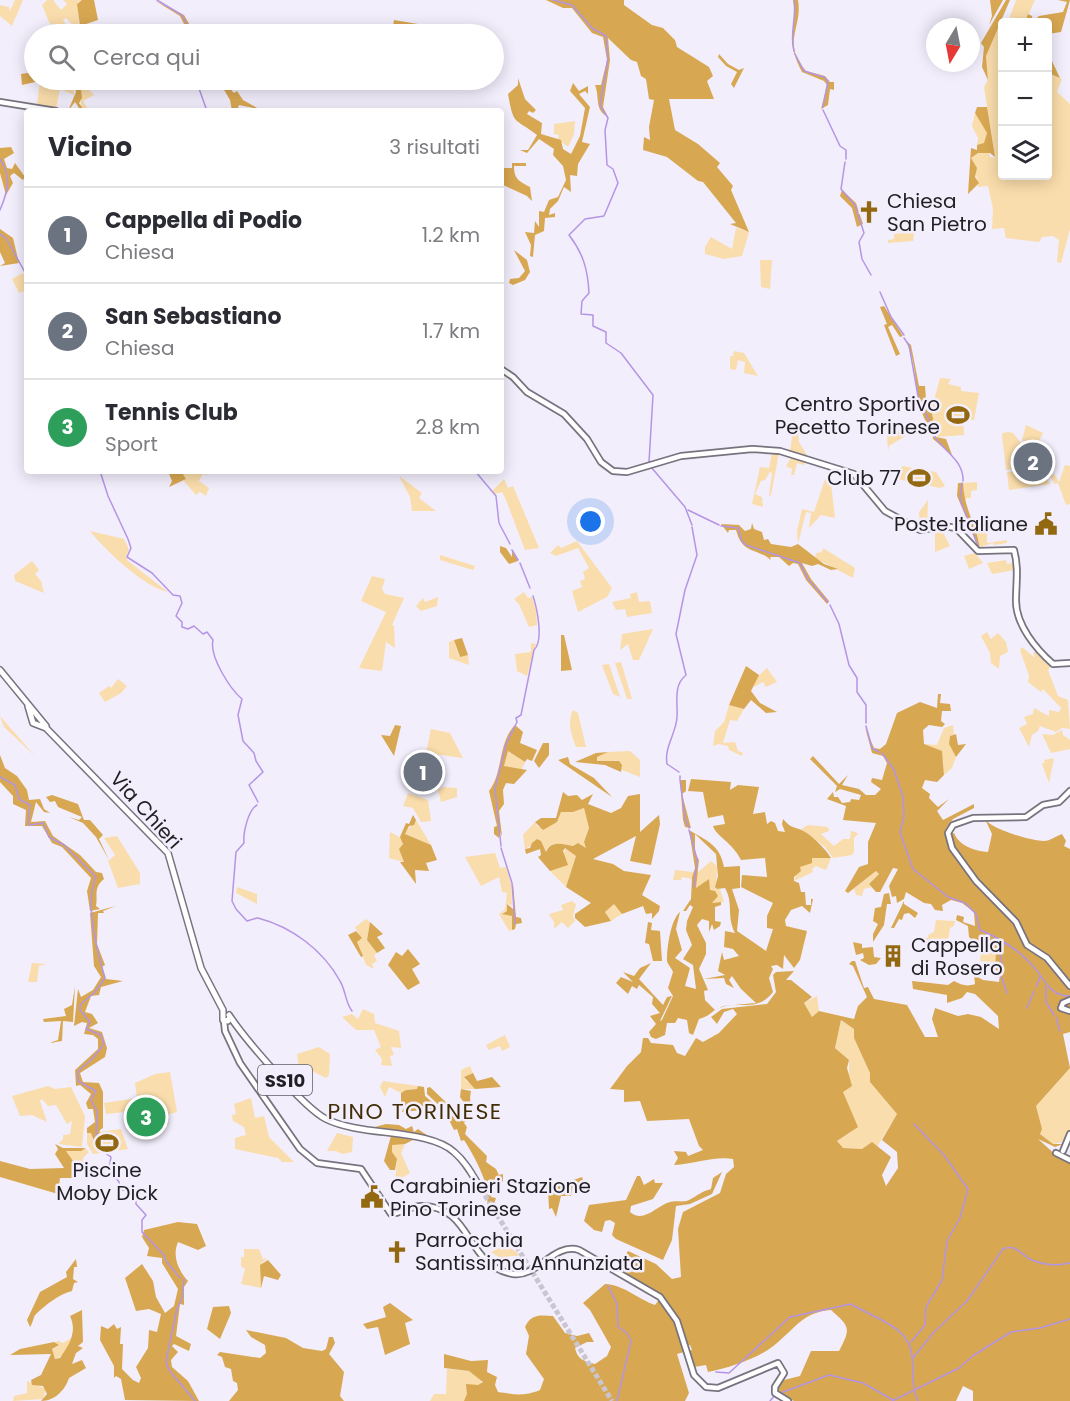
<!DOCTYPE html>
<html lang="it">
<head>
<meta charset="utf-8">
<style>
  :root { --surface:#fff; --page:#f2f2f3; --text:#2b2b33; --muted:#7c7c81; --line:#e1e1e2; --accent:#926811 }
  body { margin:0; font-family:Poppins,sans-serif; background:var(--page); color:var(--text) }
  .controls { position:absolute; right:18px; top:18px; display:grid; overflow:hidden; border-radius:6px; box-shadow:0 3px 15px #0003 }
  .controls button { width:54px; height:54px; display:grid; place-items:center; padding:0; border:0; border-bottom:2px solid var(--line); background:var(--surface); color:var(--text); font:30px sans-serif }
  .compass { position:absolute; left:926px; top:18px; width:54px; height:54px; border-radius:50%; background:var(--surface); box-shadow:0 3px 15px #0003; rotate:190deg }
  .you { position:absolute; left:591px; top:522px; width:21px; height:21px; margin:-15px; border:4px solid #fff; border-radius:50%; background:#1a73e8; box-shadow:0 0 0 9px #1a73e833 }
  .badge { display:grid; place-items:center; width:39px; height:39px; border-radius:50%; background:var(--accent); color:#fff; font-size:20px; font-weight:700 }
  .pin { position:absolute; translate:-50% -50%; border:3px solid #fff; box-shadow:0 2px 6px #0006 }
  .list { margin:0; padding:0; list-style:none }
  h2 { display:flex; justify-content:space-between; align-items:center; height:78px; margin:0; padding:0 24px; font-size:26px }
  h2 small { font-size:20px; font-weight:400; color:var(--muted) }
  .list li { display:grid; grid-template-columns:39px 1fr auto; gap:18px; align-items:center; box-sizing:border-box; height:96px; padding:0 24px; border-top:2px solid var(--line) }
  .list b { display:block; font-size:22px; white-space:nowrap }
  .list p { margin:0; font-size:20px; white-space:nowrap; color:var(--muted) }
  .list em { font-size:20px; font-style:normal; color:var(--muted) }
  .icon { flex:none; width:33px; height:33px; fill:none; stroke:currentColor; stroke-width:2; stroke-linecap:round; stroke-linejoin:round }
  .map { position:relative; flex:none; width:1070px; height:1401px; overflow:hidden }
  .search { position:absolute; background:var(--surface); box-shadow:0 3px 15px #0003; left:24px; top:24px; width:480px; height:66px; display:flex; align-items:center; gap:15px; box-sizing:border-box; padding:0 21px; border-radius:33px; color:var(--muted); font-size:22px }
  .panel { position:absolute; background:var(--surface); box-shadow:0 3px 15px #0003; left:24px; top:108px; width:480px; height:366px; border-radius:6px }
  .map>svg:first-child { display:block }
  .green { fill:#faddac }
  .forest { fill:#d8a751; fill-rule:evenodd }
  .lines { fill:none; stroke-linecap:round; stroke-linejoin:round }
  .stream { stroke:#b495e5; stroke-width:1.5 }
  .primary-tunnel { stroke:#c9c5d1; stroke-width:5; stroke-dasharray:5 2.5; stroke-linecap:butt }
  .secondary-casing { stroke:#77737f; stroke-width:8 }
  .primary-casing { stroke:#77737f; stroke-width:8 }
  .secondary { stroke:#fff; stroke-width:4.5 }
  .primary { stroke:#fff; stroke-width:5 }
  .labels { text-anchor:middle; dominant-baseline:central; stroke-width:5; stroke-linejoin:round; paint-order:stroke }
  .shield { fill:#f3eefc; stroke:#605d65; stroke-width:1.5 }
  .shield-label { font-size:18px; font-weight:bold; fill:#211f24 }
  .poi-label { font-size:20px; fill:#211f24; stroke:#f3eefc; text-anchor:start }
  .street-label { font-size:20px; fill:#211f24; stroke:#f3eefc }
  .quarter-label { font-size:22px; letter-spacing:1.5px; fill:#412d06; stroke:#f3eefc }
</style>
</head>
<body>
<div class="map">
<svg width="1070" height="1401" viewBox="0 0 1070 1401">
  <rect width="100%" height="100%" fill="#f3eefc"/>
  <path class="green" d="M15,0h8l-11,26 -12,-10v-11l9,2 1,4z
    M47,0h6l8,10 6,-6 -4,-4h19l-4,2 1,23 -4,3 -9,-10 -3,2 6,10 -4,4h-6l-10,-12 -7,-17z
    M1016,0h19l-10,22h-17z
    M1000,20l7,2h-5v154h46v-103l14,6 -5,13 13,12v125l-9,34 -4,-1 2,-22 -6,-4 -11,1 -3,5 -33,-4 -2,-10 -12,1 1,-20 -5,-23 -10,1c-1,-10 -3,-19 -7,-29l7,-5h11l1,4 5,1 -11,-71 4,-7 -2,-24z
    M73,80l1,15 -14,-6 -4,20 -19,-5 3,-23z
    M85,85l9,10 -11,6 5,8 -7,2v-21z
    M975,113l12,20 -3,11 -7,1 1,-7 -6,-12z
    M575,121l-1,13 -6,13 -10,-8 1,-4 -5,-1v-10z
    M736,228l13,4 -7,24 -18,3 -19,-5v-7l6,-10 21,12z
    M914,232l-1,9 -25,2v-3l6,-1v-5z
    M760,260h12l-2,29 -9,-2z
    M23,273l4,5v16l-2,-3 -6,2 -7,-14z
    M734,351l10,2 14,23 -14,-3 1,-11 -7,-2 -2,10 -6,-1v-13h3z
    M940,378l11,1 -3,5 13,3v4l18,2 -5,27 -11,-1 1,16 -27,2 -2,-12 -4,-4 2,-5 -3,-15 4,-1z
    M794,420l3,2 2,20 9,15 -18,-4z
    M1026,425l17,8 -4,8 3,1 -5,5 3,3 -7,2 -11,-12z
    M905,430l2,5 -18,11 -1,5 -1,-15 6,-4z
    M1008,432l5,1 23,28h-6l1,5 -11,2 -2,-11 -7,2 2,9 3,1 -10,1 -4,-34 1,-3z
    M772,453h7l-8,42 -2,1 3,-23 -2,-1 -5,8 -4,1 -6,13 7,3 1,10 -11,-3 8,-37 9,1z
    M792,456l14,4 -2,5 -7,-2 -3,12h-3l1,-6 -6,-3z
    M1065,465l5,1v38l-4,1 -8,-22 -3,1 -5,-8 4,-2 5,8z
    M902,466l34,6 9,14 -5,2 -43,-9z
    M1039,468l11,16 -41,6 -2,-18z
    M181,471h28l-2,4 -4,-1 -4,7 10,7 -3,8 -6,-4 -4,3 -13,-15 3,-1z
    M399,476l23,17 -3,5 17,13h-24l-2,-14z
    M504,479l4,9 5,-2 26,62 -14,2 -19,-50 -4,-8 -7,2 -3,-3z
    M825,479l6,4 4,35 -14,-3 -12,13 2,-15 -5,-1 -8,32 -1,-13 5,-22 12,3z
    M977,482v8l-6,1v7l-9,1 1,-16z
    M928,500l-1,29h-7l-1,-17z
    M999,521l1,3 -13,2v17l20,-3v3l-13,2 -1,-2 -13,4 -7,-24z
    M941,528l9,18 -15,6v-21z
    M90,531l34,8 5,10 -3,8 2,4 40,31c-24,-5 -62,-41 -78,-61z
    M577,541l35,47 -5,9 -29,15 -6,-21 10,-4 -2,-6 5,-2 -2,-7 6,-4 -11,-20 -22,8 -6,-3 8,-8 3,3z
    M823,548l32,20 -2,10 -38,-20 1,-5 6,-1z
    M975,553l8,10 -14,6 -5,-13z
    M440,555l35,11 -2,4 -33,-10z
    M1006,560l1,4 7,-1 1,7 -23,4 -5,-11z
    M32,561l7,9 -4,4 6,7 3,12 -29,-12 -1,-6z
    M372,576l13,3 -3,10 3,5 19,4 -12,27 2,1 1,22 -9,-6 -4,29 -23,-3 27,-56 -25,-11z
    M524,592l4,6 4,-1 4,12 1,16 -8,2 -10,-23 -5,-5z
    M637,592l2,10 11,-1 2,12 -25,4 -2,-8 -9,1 -4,-8 19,-4 -1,-4z
    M438,597l-1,9 -16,5 -5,-5 7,-8 2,4z
    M653,629l-14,31h-6l-5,-16 -8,6 2,-16z
    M987,632l4,7 7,-6 8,9 2,10 -8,4 -1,13 -8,-6 -1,-10 -9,-17z
    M454,640l5,17 9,-2 1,10 -20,-7v-16z
    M531,643l5,1 -9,32 -10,-5 -2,-17 16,-2z
    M1022,647l13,11 -2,-5 3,-2 16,14 -4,5 10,26 10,4 2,29 -8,-1 -6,4 -16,-6 -2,5 -6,4 -3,12 -10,-19 8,-4 -3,-7 9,-3 1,-6 15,8v-6l10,2 2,-4 -18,-19 -2,3 -13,-10 1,-6 -9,-26z
    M621,662l11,37h-5l-12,-36z
    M609,664l11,33 -7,-3 -11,-29z
    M767,668l10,14 -11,5 -3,-5 -9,5v-7z
    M118,679l9,7 -6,7 -16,9 -6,-9 10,-7 2,2z
    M729,705l15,4 -7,12 -7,-1 -7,23 12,-1 3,9 5,2 -1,3 -13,-6 -1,-4 -9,-2 -6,2 2,-15 9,-9z
    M573,710l5,3 8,34h-10c-5,-13 -9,-25 -3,-37z
    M0,716l35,40 -31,-29z
    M953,725l1,9 -4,2 -1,8 7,13 -4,11 -8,7 -1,-17 -19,-14 13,1 7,-17z
    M431,729l19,4 13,25 -37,-5z
    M1062,730l1,5 7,5v9l-19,4 -9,-19 11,1z
    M508,751l17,11 -4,9 -17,-5z
    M630,751l10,9v17l-18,-7 -6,-10 -7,3 -12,-2v-4l11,-5z
    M1054,758l-5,25 -7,-19 3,-2 -1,-2z
    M443,787l14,1v9l-16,5 -3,-12z
    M408,793l20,7 3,21 -10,1 -8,-14 -10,-2z
    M584,808l5,20 -5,14 2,6 -8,-4 -5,2c-11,-2 -22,-6 -28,6l-1,-5 -12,-2 -7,4 -2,-14 12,-13 3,5 19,-5 4,-10h12z
    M416,820l15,25 -27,-11z
    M808,825l20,2 1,4 -8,3 13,12 9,-7h7l1,-8 5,1 2,2 -4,4v14l-2,3 -19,3 -8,-11 -24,-18z
    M390,832l13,7 -2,14 3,9 -15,-4z
    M117,836l23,37v11l-22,4 -10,-27 7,-6 -11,-17z
    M566,848l10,8 -10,31 -16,-16 8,-5z
    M495,853l5,15 6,-1 5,16 1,23 -5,-3v8l-5,1 10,4v14l-3,1 -10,-17 6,-5 2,-16 -5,-1 -3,-15 -18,9 -16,-29z
    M811,858h20l-5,12 -10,-4 -4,3 1,3 -19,9 6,-14z
    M711,861l6,5 -1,23h4l4,13 -12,1 1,-5 -6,-18 -9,9 -2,-1 1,-15z
    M675,870l18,2 -1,7 -10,-2 -1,3h-8z
    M876,871l3,3 -10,10 3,3 -8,2 -2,7 -6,-1 -2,-6z
    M237,887l20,7v10l-21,-11z
    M572,901l4,3 -3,12 2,5 -7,7 -6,-6 -8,7v-7l-5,-8 14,-4 -2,-5z
    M614,903l8,11 -11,7 -6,-9z
    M366,919l4,3 -3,18 10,13 -3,2 3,6 -5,3 2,5 -8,-4 -9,-23 4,-4 -6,-11z
    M936,920l19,1 -1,5 -4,2 -3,18 -34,-5v-4l15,1v-3l6,-3z
    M976,943l18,5 3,10 -1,8 -7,-4 -9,-1 1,-10 -9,-2z
    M32,963l14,1 -7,2 -2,16h-9z
    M817,996l2,15 -7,6 -8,-14z
    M363,1009l11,5 1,9 24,8 2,17 -10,-1 3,8 -4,1 2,10 -11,-1 1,-6 -7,-9 6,-3 -7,-17h-18l-14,-13 10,-3 6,5z
    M841,1020l13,9v9l16,35v9l27,32 -20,33 -6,-4 -9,6 -20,-1 -5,-7 14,-9 4,-11 -13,-29 7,-15v-17l-14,-12z
    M505,1035l5,12 -8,4 -2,-5 -11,4 -3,-5z
    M319,1047l11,7 -1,21 -3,3 -18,-9 -6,12 -6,-4 3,-8 -2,-15z
    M470,1066l3,7 -9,4 2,4 8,4 1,4h-14v-19z
    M1070,1068v61l-8,13 -9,2 -13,-10 -4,-28z
    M170,1072l7,40 -11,3 3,9 -39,7 -5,-19 -19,2 -2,-11 33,-5 -2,-15 20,-9z
    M383,1081l35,5 -1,3 -11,1 -5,3 -12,-6 -4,10 -5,-10z
    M48,1086l7,3 16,-2 14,29 -3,31 -24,-3 5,-5v-4l7,-1 2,-13 -5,3 -11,-19 -8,1 -6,-7 -2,2 7,21 -15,-7 -12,1 -8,-20z
    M251,1098l4,20 9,-2 5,21 25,25h-12l-4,-4 -43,-9v-11l11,-3 -2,-8 -11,-6 -1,-6 4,-1 -2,-10z
    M121,1129l7,20 -35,5 -6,-10v-11h5l1,8 5,-1 1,-8z
    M337,1133l16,4 -1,15 -10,2 -6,-3h-9z
    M397,1143l8,1 -4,9 9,20 -15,9 2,-23 -6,-7v-7z
    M86,1149l3,3 -6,6v4l-10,2 -8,-14z
    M505,1245l13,8v3h-9l-1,7 -17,-11z
    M244,1249h15l4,10 4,-1 -7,7 1,23 -20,-4 4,-15 -4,-3v-9h3z
    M71,1338c-1,8 -7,19 -16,21l-3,-9 7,-5 -5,-3 5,-1 4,2z
    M447,1369l22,2 12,8v6l17,16h-68l4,-7h12z
    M27,1381l19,8 -3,10 -30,2 1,-5 13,-3z"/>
  <path class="forest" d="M82,0h12l4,20 -18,6 -3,-22z
    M154,0l30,15 11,19h-6l-9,-18z
    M546,0h78v5l28,20 11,3 12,12 2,7 32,20 4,9 -6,5 7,18h-45l6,31 23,14 22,19 -3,4 16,19 -2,4 18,42 -19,-8 6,-1 -33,-41 -5,-1 -31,-24 -24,-7 1,-13 6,3 -1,-13 5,-27 -5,-1 -3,-20 -5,-3 -4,-14 -6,-2 -23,-22 2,22 -7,47 5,10c-14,-7 -8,-20 -13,-32h6l6,-25 -4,-23 -11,-4 -20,-25h-9z
    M793,0h5c5,27 -17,43 8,71l19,5 5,6h4v8l-4,-1 -2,16 -7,4 6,-24 -3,-4 -22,-9c-19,-36 -3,-39 -9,-72z
    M990,0h13l-14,25 3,-9z
    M1006,0h4l-24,56 2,24 -6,-13 2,-20 -3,-4z
    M1058,0h12l-9,32 -13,2v-12h-23l3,-8 4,2 1,5 6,-5 24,-4 4,-10z
    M394,20l24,4 2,3 -5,2 -19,-4 -4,9z
    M1049,51l3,3 -1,5 9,19 -12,-5z
    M719,54l9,10 11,6 5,-2 -10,20 -3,-4 6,-12 -11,-6 -8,-9z
    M34,72v8h10l-22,5 -1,-11z
    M518,78l7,21 11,11 -3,3 -4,-2 -2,3 15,9 -1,11 20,6 2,9 8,5 9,-18 5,-28 -15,-17 3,-8 6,8 9,-5v8l-3,-3 -6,3 11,13 -8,35 8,2 -12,20 -1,12 -7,-1 1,17 -7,-5 -6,14 -8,8 -1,6 6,-2v4l-10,1 -1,13 -9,4 -2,22 -3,-1 1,-11 -6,-13 9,1 1,-12 4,6v-16l5,1 5,-12 9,-3 8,-17 -3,-14 -10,-11 1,-6 -15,-10 -12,14 -7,-3h8l9,-15c-23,-18 -23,-8 -29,-41l10,-9z
    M74,80l3,2 7,-2 1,5 -4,5 1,8 -3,5 4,6 -2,2 -6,-9 -7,9 8,-19z
    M203,80h19l12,13 3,-2 6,9 16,9 -20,-4 -2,6h-5l-2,-11 -10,-17z
    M977,107h10l8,50 -5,-4h-12l-7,5 6,10 -2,9 4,6 -11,11 3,-46 6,2v-5l7,-2 3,-10 -12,-20z
    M11,147l3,6 -10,6 3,9 5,1 3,-6 10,14 -2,3 -9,-7 -4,3 3,7 -7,12 -6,-22v-25z
    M512,163h14v3h-12c0,13 5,15 16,21l2,14 -5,-5 -26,-12v-16h11z
    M842,190l14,13 7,21 -6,3 -5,-19 -12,-12z
    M0,229l13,9 6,25 -19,3 5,-3 -5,-11z
    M514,250l13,10 3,12 -5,8 -12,5 -4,-2 1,-4 9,-1 6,-7z
    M884,306l19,30 -3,1 -8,-12 -4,2 12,27 -4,2 -12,-31 3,-1 -7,-17z
    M905,340l6,5 8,41h6l1,13 4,2 6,36 10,2 6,16 -19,-16 -3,-17 -3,1c-15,-24 -7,-57 -22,-83z
    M168,471h13l5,8 -17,8 3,-6z
    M958,483h5c1,27 14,42 17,67l-23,-54z
    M752,523l2,6 8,3 2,8 4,-1 3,5 20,3 7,-3 26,20 14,5 -7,1 -13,-6 -6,2 -10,-3 9,16 18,22 -2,3 -21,-24 -8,-16 -5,-1 -4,3 -10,-9h-9l1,3c-16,-13 -28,-5 -35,-30h-7l-1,3 -7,-9 18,1 6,6 6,-2z
    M500,546l6,2 6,9v-7l6,11 -9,3 -9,-12z
    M561,635h3l8,35 -11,1z
    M462,638l6,17 -8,2 -6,-17z
    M746,666l13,9 -8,16 9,12 17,9 -11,1 -15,-13 -7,9 -15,-4z
    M938,694h3l-1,9 10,1 1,7h-9l-1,10 4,3 -3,3 -13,-2 -6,5 1,14 18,7 2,24 -7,7 -12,-2 -3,8 8,6 -1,4 9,9 11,-8 -12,12 6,9 31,-16v4l-21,11 -7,10 1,5 7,-1c5,13 21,18 34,19l4,-18 -7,-15c6,10 46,22 59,22 6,0 12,-5 18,-7l4,7 -2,5 6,3v183l-7,2 7,34 -34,38 6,23 -2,5 13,10h10l-8,3 -17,-8 19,17 13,6v239h-97v-10l-10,-5 -7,15h-162l-14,-7 -2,-8 6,-6 16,-4 11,-25h28c12,-23 11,-24 -8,-41 -27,2 -35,17 -54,33 -17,15 -46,24 -69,29l-2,-7 -12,2 -6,-16 4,-1 -2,-5 -7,1 1,6 -7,2 12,39 -4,8h-228h7l3,-7 -1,-10 12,1 5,-3 -14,-11 -25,-3v-14l27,7 17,-1 -1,12 10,5 -2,8 3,7c16,2 25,5 42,-2l4,-11 -18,-25 3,-18 -4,-9c6,-13 14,-12 28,-11l12,17 12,3 12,-3 5,9h-7l-12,6c3,12 9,13 20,16l12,-8 4,-9 -21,-37 -7,-7 22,-19c17,0 33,15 50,21l6,-8 -45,-29 10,1 2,-3 -4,-8 4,-7 28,13 16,15 9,-2 -3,-48 5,-17 37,-19 6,-19 8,-7 -1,-8c-20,-3 -38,5 -59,6l4,-7 -4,-7 12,1 2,4 15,-6 -4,-4 -10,-27 -42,2 -7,-20 -16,1v-12l-14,-1 17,-23 14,-14 2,-14h5l3,5 22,2 4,8 8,3 11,-18 7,4 16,-9 18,-19 -4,-5 -9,3 -7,12 -6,-7 11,-8 45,-5 9,-12 -3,-17 3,-3 18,-1 -8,9h5l21,17 -8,6 8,14 7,-6 35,8 4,-13 9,-9 -14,-31 -4,-2 3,-3h3l9,27 4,-1 6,12 33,6 18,32h13l-6,-18 3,-11 23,8 10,-2 13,3 18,12 -1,-13 -23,-22 -8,-2 -5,6 -15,5v-8l-34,-6 -1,-8 36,4 6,-4c8,4 12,6 21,3l-1,-9 9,5 16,2 1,-8 -5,-5 1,-18 -20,-8 -7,-6 -1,-11 -12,-6 1,-5 7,2 -1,5 12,4 -1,-14 -12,-9 -11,-3 -9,5 1,6 -8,-1 -4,-6 -7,-1 -18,-11 -2,7 -7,4 -1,-7 -4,1 -3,-11 9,-17 -5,-1 -13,24h-4l-7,-8 10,-10 -3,-3 -28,22 -3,-2 14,-24 9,-3v-22l8,-19 -33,-3 3,-14 -19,-7 6,-7 1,5h4l4,6 8,-1 1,-3 8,1 2,-5 -21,-6 -5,3 2,-6 -27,-27 3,-3 26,28 9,-9 -6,10 17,4 7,6h9l6,-6 -10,-7 1,-4 10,2 5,-17 -4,-7 -11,-3 -7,-26 9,21 6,1 6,-5 11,-31 23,-11 17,6zM841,1020l13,9v9l16,35v9l27,32 -15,26 15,12 1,16 -12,18 -4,-11 9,-18 -19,-15 -10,7 -19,-1 -6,-7 21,-14 -15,-35 9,-6 -5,-18 2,-8 -14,-12z
    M395,725l6,1 -7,30 -13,-21 9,1z
    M515,725l8,7 -3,11 17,7 -5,11 -5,-2 -2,3 -17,-11 -4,15 23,4 -13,14 -8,-1 -3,7 1,14 -5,7 3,25 -2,-4 -1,6 -5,-4v-7l3,-1 -8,-35c14,-17 9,-49 26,-66z
    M956,734l2,11 8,-1 -10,13 -7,-13 1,-8z
    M543,743h6v12l-10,13 -5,-7z
    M608,752l-11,5v4h22l3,4 -1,7 -16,-7 -30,-3 21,-9z
    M0,755l5,13 12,8 10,14 2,10 11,-1 4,10 6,4 -6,-1 -8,-10 -5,20 14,-1 8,15 27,19 16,17 6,1 2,6c-11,9 -6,16 -8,27l4,3 -10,2 -3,-20 4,-13 -29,-31 -10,-4 -10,-17h-17l1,-16 -13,-6v-8l-13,-14z
    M568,757l2,7 24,14 18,19 -54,-37z
    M691,779l40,3 -1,8 8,-5 21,2 -6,27 12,-2 2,12 4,-3 4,2 3,8 7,1 -3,-8 1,-5c6,7 9,8 16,10 10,3 27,20 32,29h-19v5l-12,4 1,4 -7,6v4l5,2 2,9h4l1,13h5v-6h2l-3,14 -8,-7 -11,4 -6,10 1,6 21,5 -7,29 -6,8 -10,-13 -1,14 -6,-4 -6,1 2,3 -4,9 4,14c-16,21 -35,8 -54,16 -9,4 -7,7 -20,11l-6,16 -4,-2 -2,-13 -9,-2 -3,5h-8l-2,12 -9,4 -5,-2 -2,-5 7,-8 -6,-8 10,-3 -8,-9 1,-7 -14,-12 -2,4 -5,-3 -4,8 -12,-11 5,-6 12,5 -10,-10 11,4 6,-8 11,-5 -12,16 24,26 4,-8 5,-1 -12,25 2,-1 11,-24 -5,-8 5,-16c-1,-4 -7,-9 -6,-13 0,-12 4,-40 13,-47l-4,17 6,21 -7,8 15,10 -5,18 11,3 -3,-24 -10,-6 9,-14 -6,-15 1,-9 6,-14 -3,-2 -4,6h-3l8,-12 1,-22 3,-9 -6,-38c16,10 31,14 35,37l16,-1v22l-8,1 7,21 -2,21 29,20 7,-22 -6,-1v-12l6,-13 -32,-16 1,-12 25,2 -2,-19 -24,2c-8,-17 -25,-24 -28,-34l12,-2 -2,-9 -15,3 -5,-26 -15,-1zM695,834l21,20 2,22 -3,11 2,2 8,-1c9,16 1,27 10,45l-10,-2 -1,16 9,2 6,7 -15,4 -2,-8 -4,19 7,4 -21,4 20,-1 2,6 8,4 -5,-8 3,-4 9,13 15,14 -33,3 -8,4 -10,-10 -1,-9 4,-1 -9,-21 7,-15v-11l-9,-18 5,-6 7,2v11l3,-8 2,6 6,-4 1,-4 -6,-1v-14l6,-2v-3l-9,1 6,-7 -3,-5 -5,-1 -1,-11 -13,9 3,-28 -4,-7z
    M680,780h6v11l-4,3 9,34 -6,-1 -2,-7z
    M563,792l5,4 9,-1 5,5 11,-6 -5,10 23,9 10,-5 7,-12 12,-2v38l19,-17 1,9 -9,41 -21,-4 6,-25 -43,23 20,5 11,7 27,4 -9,20 18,11 -1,5 -7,8v-6l-6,1 -3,-8 -21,8 -8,-10 -9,8 6,9 -26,6 -10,-9v-4l16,-11 -25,-16 10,-31 -11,-8 -2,3 5,14 -18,6 -12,-14 3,-2 -1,-6 -14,5 -1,-5 5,-1 2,-5 5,-4 4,2 5,11c5,-12 16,-8 27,-6l5,-3 8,5 -2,-6 5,-14 -5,-20 -11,4h-12l-4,10 -14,8 -8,-8 6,-4h15z
    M52,795l26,9 6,16h6l13,15 -4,4 10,21 -13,-23 -13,-14 -14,-6 10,3 3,-3 -24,-10 -3,-6 -5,1 -4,-5z
    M413,815l3,5 -2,5 -5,1 -4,8 26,11 6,15 -11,3 3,8 -14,-1 1,14 -16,-22h4l-5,-13 4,-5 -3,-7 6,-14 3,1z
    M513,883l3,34 5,1 1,5 -6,1 -1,5 -3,1v-14l-10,-2 5,-3v-7l6,5z
    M889,893l2,11h-4l-3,21 -11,17v-8l5,-10 -5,-3 2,-13 6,-1 3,-13z
    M904,901v3l14,9 -3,5 -6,-5 -5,1 -2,6 -3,-1 -5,9h-3z
    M116,906l-13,5 1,2h-6l-1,31 8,21 -3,2 4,12 17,2 -22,6 -2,8 -8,1 -6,16 7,2 6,9 -9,5 13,4 5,16 -2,9 -25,16 3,9 16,1 4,9v36l-3,2 -2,10 -4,1 -3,-8h-4v-5l8,-6 -2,-13h-5l-2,-6 5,-9 -11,-9 -4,1 -1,-16 23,-21v-10l-5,-4 -9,-1 3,-11 -5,-1 -8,4 4,-37 3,8 12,-7 8,-13 -7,-11 -4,-53z
    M370,922l13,12 -6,3 8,11 -8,5 -10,-13z
    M648,922l4,1 -1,7 9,1 2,30h-9l-4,-17 -4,-1z
    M356,931l6,7 -5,4 6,14 -2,1 -13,-22z
    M853,942l9,2v4l11,-1 1,10 7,1 -5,6 -7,1 -9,-5 4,-2 -1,-5 -7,2z
    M408,949l12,15 -8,5 8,14 -12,7 -20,-25 8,-13 6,4z
    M75,986l-2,36 -10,-1 -1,20 -13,2 9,-3 3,-19 -17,1 -1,-3 23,-3 -2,-7 8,-4z
    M473,1073l4,8 15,-4 9,10 -26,2 -11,-12z
    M418,1086l6,1 1,9 13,11 -7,5 -9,-2 -20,2 1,-3 8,-2 -1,-3 -4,2 -5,-3v-10l5,-3 11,-1z
    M430,1087l20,19 4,10 1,-5 5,1 5,-8 -5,-7 1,-8 10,2c-3,14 4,21 -7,32l3,4 -2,7 22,22 -1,6 10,7 3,6 4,-1v7l-10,3 -2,13 5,1 -5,15c-7,-10 -1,-18 -5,-28 -5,-16 -13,-31 -22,-45l-3,1 -4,-12 -3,1 -10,-20 -17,-16v-6z
    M386,1124l13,1 7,4 6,-3 2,6 4,-3 16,11 -67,-11z
    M391,1136l22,4 -8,4 -13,1v7l5,7 -2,11h-5l-6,-9z
    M55,1144l8,4h23l-5,3h-15l7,10 2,17h-15l-2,16 -58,-17v-16l30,8 34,-1 -9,-14 3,-5z
    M722,1172l-10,22 -22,10 -14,2 -4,34 -9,20 -47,-21 -4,-4 3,-12 -5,-3 -5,1 -3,11 -8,-2 -10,-9 5,-16 37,-5 11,-24h3l4,9 10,-6 1,4h8l-10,16 -22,7 -1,6c14,12 27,-7 40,-10 6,-2 13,1 19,-2 8,-4 13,-9 22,-11l2,-11z
    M582,1177l2,5 -11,3 -2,11h-10l-5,21 -4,-9 -3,1 -1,-20z
    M178,1222l19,2 9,22 -8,4 -20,-8c-6,14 0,28 10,39l-4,6v18l-4,-1 -4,32 15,8 -2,7 -15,-7 -2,2 6,6 -7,8 1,7 16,14 11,20 -74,-1 -4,-21 -5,-3 -2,2v-12l-14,-26 1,-14 7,3 6,-5 3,5 4,-2 -1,17h3l-1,25 11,11 6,3 2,-5 -5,-11 12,-19 1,-18 8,2 4,-18 -12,-5 -13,2 -11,-33 17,-14 11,17 3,16 9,16 9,-7 4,-17 -16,-26v-5l-15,-2 2,-8 -7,-11 2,-7z
    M76,1259l1,8h-3l-1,12 5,3 -4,1 -2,8c-15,4 -26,14 -36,23 -3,3 -3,9 -6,13l-3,-7 13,-28 27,-15 -1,-5z
    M268,1260l13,15 -3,5 -14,-4 -3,12 -1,-23z
    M390,1303l23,17 -8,3 5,21 -25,11 -7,-28 -11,2 -4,-5 23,-7 -3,-10z
    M229,1306l2,7 -11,26 -13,-10 6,-22z
    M82,1310l1,32 -5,4 5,2 -7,5 -4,11 10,-4 4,8 -17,10c-4,12 -14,23 -28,23l6,-7 -4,-8 -11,-1 -1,-5 10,-5 10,-21 -41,1 10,-6 34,-7 5,3 -7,4 3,10 5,-1c8,-12 18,-25 10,-42z
    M246,1330l40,8 17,10 19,3 4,-2 3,-12h4l2,6 -6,11 15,18 -4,24 4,5h-115l9,-11 -1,-7 -4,-2 -2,-12 -6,-2 -3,-10 -5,-2 3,-3 40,6 6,-5 -1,-8 -14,-8z"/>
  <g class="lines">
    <path class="stream" d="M157,0l25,15 10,19
      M553,0l19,5 20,23 14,8 2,22 -8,47 8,13 -3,12 2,35 6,4 5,14 -14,33 -19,3 -16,16c14,18 19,35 20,58l-7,8 -1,13 12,1v11l13,6v11l15,10 32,42 -4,67
      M794,51c-5,-17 3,-33 0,-51
      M795,54l9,17 20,6 4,4 -5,26
      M196,80l11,31
      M823,110l17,36 6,4v9
      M0,159c12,18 8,32 0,51
      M845,162l-4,27 14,16 9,28 -5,9 3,17 9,16
      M0,234l6,4 21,38
      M880,292l11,25 13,18
      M904,338l5,7 9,51 11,25
      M930,424c3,24 34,31 33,57
      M651,467l34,40 7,18
      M100,471l8,25 20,43 3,9 -4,9 25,16 21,22 7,1 2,7 -6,13 6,6v5l6,2 6,-3 9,8 4,-2 6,8c-4,16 17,49 29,59l-4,16 5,26 11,12 2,8 7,11 -14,13 9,17
      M475,471l21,25 3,27 11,21
      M962,483l-2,16 19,50
      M688,510l31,15
      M721,526l17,2 4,13 4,4 54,18 8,16 20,23
      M512,550l6,10
      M520,563l10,25
      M830,605l9,19 10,41 8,13v14l9,13v18
      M686,675l-10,-41 9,-44 12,-35 -5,-28
      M866,726l6,22 7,4
      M882,753l12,17 9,27 1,20 -4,15 13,37 35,28 17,6 11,11 4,16c18,7 39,20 52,35 13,13 16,31 38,31
      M679,772l-12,-8c-3,-17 9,-30 10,-47 1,-13 -4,-31 8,-41
      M680,776v3
      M0,777l15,8 4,14 11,6 -2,18 2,2 13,-2 6,14 15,8 32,32c-12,25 1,74 9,101l-10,14 -15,13v5l10,12 -4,7 15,6 3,9 -12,15 -14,12v10l18,10 -5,9 6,11 -1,30
      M680,780l5,38 4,10
      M689,830l8,29 -3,28
      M501,846l-6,-57 11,-45 11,-22 -1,-4 5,-3 13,-65c10,-9 3,-42 -1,-54
      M501,848l11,35 3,41
      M257,918l-10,3 -11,-12 -4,-8 4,-49 8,-9c-1,-10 4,-33 13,-38
      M258,918c34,9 65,32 82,63 6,10 5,21 12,30
      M999,968l3,-5 -2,-10 4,-9
      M999,970l8,23
      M1046,986v16l8,13
      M1036,987l4,-10
      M1027,1008l7,-17
      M1056,1017l4,14
      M98,1148l13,9 -2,12 10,13 1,8 15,1 1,13 10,11 -4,5v12l22,23 2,6 14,17
      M184,1279l-2,19 -5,11 -11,52 3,9 26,31
      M608,1286l9,18 1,23 9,6 4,8 -14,60
      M911,1342l14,-17 1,-18 16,-27 5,-39 13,-23 8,-29 -24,-34 -30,-31
      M913,1358l20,-25 34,-32 36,-52c13,-6 19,7 29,11 12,5 26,6 38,3
      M716,1372l13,1 61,-56 61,-13c22,14 59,22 61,52 2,16 -1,29 6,45
      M778,1394l51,-19 34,8 30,17
      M770,1401l5,-6
      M892,1401l67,-33 15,-13 37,-23 29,-4 30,-9"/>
    <path class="primary-tunnel" d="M481,1189l131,212"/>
    <g class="secondary-casing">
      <path id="secondary" d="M0,102l56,9
        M501,369l12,8 14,15 37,22 23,25 14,23 12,9 14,1 54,-16 71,-7 28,2 74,23 31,37 35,19 24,-4 12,2 22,23 36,-1c5,18 2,33 2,51 0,24 20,48 37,63l17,-1
        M1070,791l-11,11 -16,3 -17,12 -53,1 -20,7 -5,8 4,15 24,33 40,41 11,23 20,13 23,28
        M1070,1000l-7,3 -2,5 9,3
        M224,1021l1,10 15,32 60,86 17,14 44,6 30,45c10,-1 20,-8 31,-8 51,0 43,60 91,68 24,4 41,-32 66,-24l81,47 17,24 17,54 12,12 12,1 60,-25 6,10 -9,14v6l13,8
        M1063,1151l7,-17
        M1056,1153l14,7"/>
    </g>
    <g class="primary-casing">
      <path id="primary" d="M0,670l46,56
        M28,706l5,17 13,5 122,125 33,115 22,42v10l5,1 2,-4
        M229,1015c15,23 75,93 97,104 36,18 101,9 128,33 12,10 19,24 27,37"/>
    </g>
    <use href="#secondary" class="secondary"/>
    <use href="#primary" class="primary"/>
  </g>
  <defs>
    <g id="church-bare" transform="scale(1.8)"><path d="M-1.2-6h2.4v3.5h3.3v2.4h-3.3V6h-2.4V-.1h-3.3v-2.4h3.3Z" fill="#926811" stroke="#f3eefc" stroke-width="2.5" paint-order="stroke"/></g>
    <g id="stadium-bare" transform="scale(1.8)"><path d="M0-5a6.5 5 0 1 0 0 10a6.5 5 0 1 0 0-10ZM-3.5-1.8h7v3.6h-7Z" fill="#926811" stroke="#f3eefc" stroke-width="2.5" paint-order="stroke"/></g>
    <g id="civic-bare" transform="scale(1.8)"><path d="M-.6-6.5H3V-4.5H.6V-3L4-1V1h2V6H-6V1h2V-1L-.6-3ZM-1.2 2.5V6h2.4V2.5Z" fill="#926811" stroke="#f3eefc" stroke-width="2.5" paint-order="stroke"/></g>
    <g id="building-bare" transform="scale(1.8)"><path d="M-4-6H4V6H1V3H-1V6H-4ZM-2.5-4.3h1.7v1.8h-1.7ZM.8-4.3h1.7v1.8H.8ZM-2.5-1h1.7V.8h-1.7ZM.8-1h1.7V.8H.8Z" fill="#926811" stroke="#f3eefc" stroke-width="2.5" paint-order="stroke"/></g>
  </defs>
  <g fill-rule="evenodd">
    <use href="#church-bare" x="869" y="212"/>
    <use href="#stadium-bare" x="958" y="415"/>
    <use href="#stadium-bare" x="919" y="478"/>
    <use href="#civic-bare" x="1046" y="524"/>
    <use href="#building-bare" x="893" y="956"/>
    <use href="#stadium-bare" x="107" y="1143"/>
    <use href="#civic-bare" x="372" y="1197"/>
    <use href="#church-bare" x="397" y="1252"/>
  </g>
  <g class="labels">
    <rect class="shield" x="258" y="1065" width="54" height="30" rx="4.5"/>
    <g class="shield-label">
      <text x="285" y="1080">SS10</text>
    </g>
    <g class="poi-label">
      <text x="887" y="201">Chiesa<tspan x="887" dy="23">San Pietro</tspan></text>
      <text x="940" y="404" text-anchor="end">Centro Sportivo<tspan x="940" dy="23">Pecetto Torinese</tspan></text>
      <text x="901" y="478" text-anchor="end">Club 77</text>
      <text x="1028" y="524" text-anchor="end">Poste Italiane</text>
      <text x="911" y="945">Cappella<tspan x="911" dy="23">di Rosero</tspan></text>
      <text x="107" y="1170" text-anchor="middle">Piscine<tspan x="107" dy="23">Moby Dick</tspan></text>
      <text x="390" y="1186">Carabinieri Stazione<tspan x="390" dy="23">Pino Torinese</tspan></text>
      <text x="415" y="1240">Parrocchia<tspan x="415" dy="23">Santissima Annunziata</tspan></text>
    </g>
    <g class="street-label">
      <text transform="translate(146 810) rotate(48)">Via Chieri</text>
    </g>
    <g class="quarter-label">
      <text x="415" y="1111">PINO TORINESE</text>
    </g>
  </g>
</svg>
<div class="controls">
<button>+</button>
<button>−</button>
<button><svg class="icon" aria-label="layers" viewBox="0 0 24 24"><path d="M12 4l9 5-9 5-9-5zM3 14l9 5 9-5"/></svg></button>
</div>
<svg class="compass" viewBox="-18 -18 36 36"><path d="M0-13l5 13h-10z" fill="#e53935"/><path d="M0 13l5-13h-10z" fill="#7c7c81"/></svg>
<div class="you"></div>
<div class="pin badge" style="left:423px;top:772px;background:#6b7280">1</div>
<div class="pin badge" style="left:1033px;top:462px;background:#6b7280">2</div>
<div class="pin badge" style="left:146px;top:1117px;background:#2e9e5b">3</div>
<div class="search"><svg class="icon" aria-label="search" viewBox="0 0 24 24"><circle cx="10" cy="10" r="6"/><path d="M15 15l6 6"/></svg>Cerca qui</div>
<section class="panel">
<h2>Vicino<small>3 risultati</small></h2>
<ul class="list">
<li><span class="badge" style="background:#6b7280">1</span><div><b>Cappella di Podio</b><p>Chiesa</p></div><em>1.2 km</em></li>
<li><span class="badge" style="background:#6b7280">2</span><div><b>San Sebastiano</b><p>Chiesa</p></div><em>1.7 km</em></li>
<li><span class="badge" style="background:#2e9e5b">3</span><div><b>Tennis Club</b><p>Sport</p></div><em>2.8 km</em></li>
</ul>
</section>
</div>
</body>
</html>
